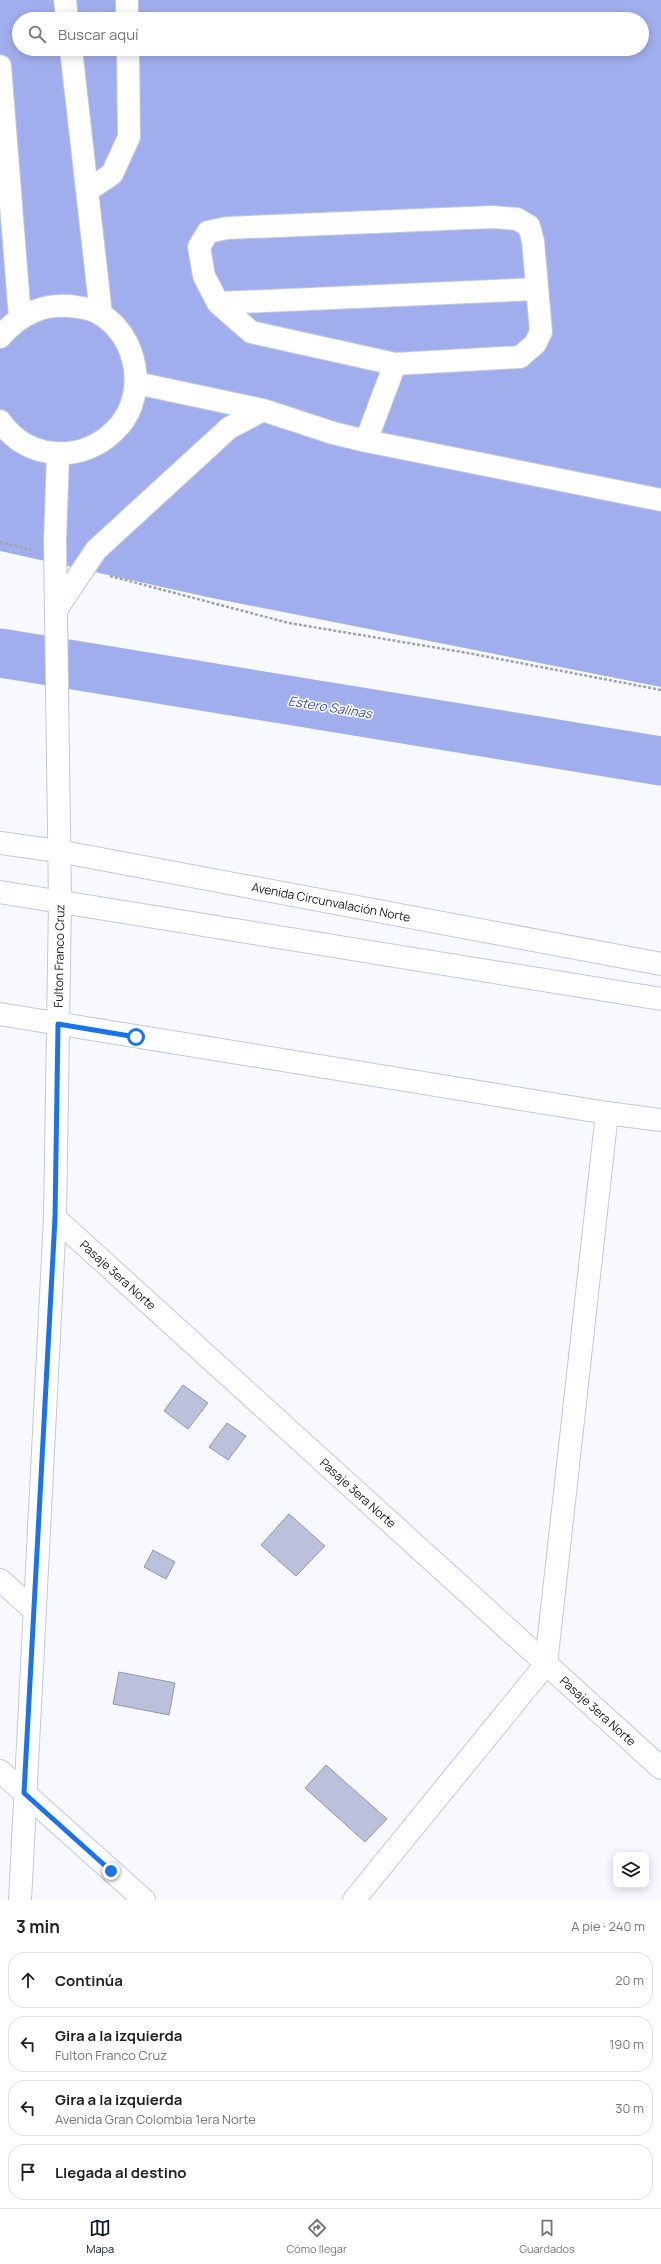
<!DOCTYPE html>
<html lang="es">
<head>
<meta charset="utf-8">
<style>
  :root { --surface:#fff; --page:#f2f2f2; --text:#222; --muted:#767676; --line:#e0e0e0; --accent:#111827 }
  body { margin:0; font-family:Manrope,sans-serif; background:var(--page); color:var(--text) }
  .controls { position:absolute; right:12px; bottom:12px; display:grid; overflow:hidden; border-radius:8px; box-shadow:0 2px 10px #0003 }
  .controls button { width:36px; height:36px; display:grid; place-items:center; padding:0; border:0; border-bottom:1px solid var(--line); background:var(--surface); color:var(--text); font:20px sans-serif }
  .stop { position:absolute; width:12px; height:12px; margin:-9px; border:3px solid #1a73e8; border-radius:50%; background:#fff }
  .stop.end { background:#1a73e8; border-color:#fff; box-shadow:0 1px 4px #0008 }
  .list { margin:0; padding:0; list-style:none }
  h2 { display:flex; justify-content:space-between; align-items:center; height:52px; margin:0; padding:0 16px; font-size:17px }
  h2 small { font-size:13px; font-weight:400; color:var(--muted) }
  .list li { display:grid; grid-template-columns:26px 1fr auto; gap:12px; align-items:center; box-sizing:border-box; height:56px; margin:0 8px 8px; padding:0 8px; border:1px solid var(--line); border-radius:16px }
  .list b { display:block; font-size:15px; white-space:nowrap }
  .list p { margin:0; font-size:13px; white-space:nowrap; color:var(--muted) }
  .list em { font-size:13px; font-style:normal; color:var(--muted) }
  .icon { flex:none; width:22px; height:22px; fill:none; stroke:currentColor; stroke-width:2; stroke-linecap:round; stroke-linejoin:round }
  .map { position:relative; flex:none; width:661px; height:1900px; overflow:hidden }
  .search { position:absolute; background:var(--surface); box-shadow:0 2px 10px #0003; left:12px; right:12px; top:12px; height:44px; display:flex; align-items:center; gap:10px; box-sizing:border-box; padding:0 14px; border-radius:22px; color:var(--muted); font-size:15px }
  .sheet { height:308px; background:var(--surface) }
  nav { display:flex; justify-content:space-around; align-items:center; box-sizing:border-box; height:56px; border-top:1px solid var(--line); background:var(--surface); font-size:11px; color:var(--muted) }
  nav a { display:grid; justify-items:center; gap:2px }
  nav .on { color:var(--accent) }
  .map>svg:first-child { display:block }
  .water { fill:#a1aeed; fill-rule:evenodd }
  .lines { fill:none; stroke-linecap:round; stroke-linejoin:round }
  .river { stroke:#a1aeed; stroke-width:49 }
  .building { fill:#bbc1db; stroke:#9197af }
  .minor-casing { stroke:#c1c7e1; stroke-width:24 }
  .secondary-casing { stroke:#c1c7e1; stroke-width:24 }
  .path { stroke:#a1a2a9; stroke-width:2.5; stroke-dasharray:3 2; stroke-linecap:butt }
  .minor { stroke:#fff; stroke-width:22 }
  .secondary { stroke:#fff; stroke-width:22 }
  .route { stroke:#1a73e8; stroke-width:5 }
  .labels { text-anchor:middle; dominant-baseline:central; stroke-width:3; stroke-linejoin:round; paint-order:stroke }
  .street-label { font-size:12px; fill:#161821; stroke:#fff }
  .water-label { font-size:13px; font-style:italic; fill:#444e99; stroke:#fff }
</style>
</head>
<body>
<div class="map">
<svg width="661" height="1900" viewBox="0 0 661 1900">
  <rect width="100%" height="100%" fill="#f8f9ff"/>
  <path class="water" d="M0,0h661v687l-454,-90 -207,-46zM19,19h623v30h-623z"/>
  <g class="lines">
    <path class="river" d="M0,653l661,108"/>
  </g>
  <path class="building" d="M183,1385l25,18 -20,26 -24,-18z
    M227,1423l19,13 -18,24 -19,-13z
    M289,1514l36,32 -29,30 -35,-31z
    M153,1550l22,12 -9,17 -22,-12z
    M119,1672l56,11 -6,32 -56,-11z
    M326,1765l61,54 -22,23 -60,-54z"/>
  <g class="lines">
    <g class="minor-casing">
      <path id="minor" d="M65,0l2,19
        M127,0v19
        M71,49l30,265
        M0,66l20,252
        M87,191l25,-17 17,-37 -1,-88
        M493,217l24,2 12,7 4,15 8,91 -6,12 -15,13 -125,7 -144,-32 -33,-29 -14,-27 -5,-29 9,-15 19,-4z
        M218,303l319,-14
        M0,337c21,-24 45,-35 77,-30 7,1 17,3 23,7 38,22 47,79 20,111 -14,16 -31,26 -52,28 -28,2 -52,-9 -68,-32
        M136,383l127,27 70,23 33,8 29,-77
        M366,441l295,59
        M56,610l40,-60 133,-122 34,-18
        M0,1014l607,99 54,7
        M55,1218l606,550
        M0,1580l34,30
        M0,1771l144,129
        M20,1900l35,-682 5,-316 -5,-361 3,-87
        M354,1900l192,-236 61,-551"/>
    </g>
    <g class="secondary-casing">
      <path id="secondary" d="M0,843l58,8 603,113
        M0,892l661,107"/>
    </g>
    <path class="path" d="M0,542l31,8
      M110,576l179,47 179,30 193,37"/>
    <use href="#minor" class="minor"/>
    <use href="#secondary" class="secondary"/>
  </g>
  <g class="lines">
    <path class="route" d="M111,1871l-87,-78 31,-575 3,-194 78,13"/>
  </g>
  <g class="labels">
    <g class="street-label">
      <text transform="translate(331 902) rotate(11)">Avenida Circunvalación Norte</text>
      <text transform="translate(59 956) rotate(-89)">Fulton Franco Cruz</text>
      <text transform="translate(118 1275) rotate(42)">Pasaje 3era Norte</text>
      <text transform="translate(358 1493) rotate(42)">Pasaje 3era Norte</text>
      <text transform="translate(598 1711) rotate(42)">Pasaje 3era Norte</text>
    </g>
    <g class="water-label">
      <text transform="translate(330 707) rotate(9)">Estero Salinas</text>
    </g>
  </g>
</svg>
<div class="controls">
<button><svg class="icon" aria-label="layers" viewBox="0 0 24 24"><path d="M12 4l9 5-9 5-9-5zM3 14l9 5 9-5"/></svg></button>
</div>
<div class="stop" style="left:136px;top:1037px"></div>
<div class="stop end" style="left:111px;top:1871px"></div>
<div class="search"><svg class="icon" aria-label="search" viewBox="0 0 24 24"><circle cx="10" cy="10" r="6"/><path d="M15 15l6 6"/></svg>Buscar aquí</div>
</div>
<section class="sheet">
<h2>3 min<small>A pie · 240 m</small></h2>
<ul class="list">
<li><svg class="icon" aria-label="ahead" viewBox="0 0 24 24"><path d="M12 20V5M6 11l6-6 6 6"/></svg><div><b>Continúa</b></div><em>20 m</em></li>
<li><svg class="icon" aria-label="left" viewBox="0 0 24 24"><path d="M17 20v-9H6M10 6l-5 5 5 5"/></svg><div><b>Gira a la izquierda</b><p>Fulton Franco Cruz</p></div><em>190 m</em></li>
<li><svg class="icon" aria-label="left" viewBox="0 0 24 24"><path d="M17 20v-9H6M10 6l-5 5 5 5"/></svg><div><b>Gira a la izquierda</b><p>Avenida Gran Colombia 1era Norte</p></div><em>30 m</em></li>
<li><svg class="icon" aria-label="arrive" viewBox="0 0 24 24"><path d="M6 21V4h12l-3 4 3 4H6"/></svg><div><b>Llegada al destino</b></div></li>
</ul>
</section>
<nav>
<a class="on"><svg class="icon" aria-label="map" viewBox="0 0 24 24"><path d="M3 6l6-2 6 2 6-2v14l-6 2-6-2-6 2zM9 4v14M15 6v14"/></svg>Mapa</a>
<a><svg class="icon" aria-label="directions" viewBox="0 0 24 24"><path d="M12 3l9 9-9 9-9-9zM9 14v-3h6M13 9l2 2-2 2"/></svg>Cómo llegar</a>
<a><svg class="icon" aria-label="saved" viewBox="0 0 24 24"><path d="M7 4h10v16l-5-4-5 4z"/></svg>Guardados</a>
</nav>
</body>
</html>
